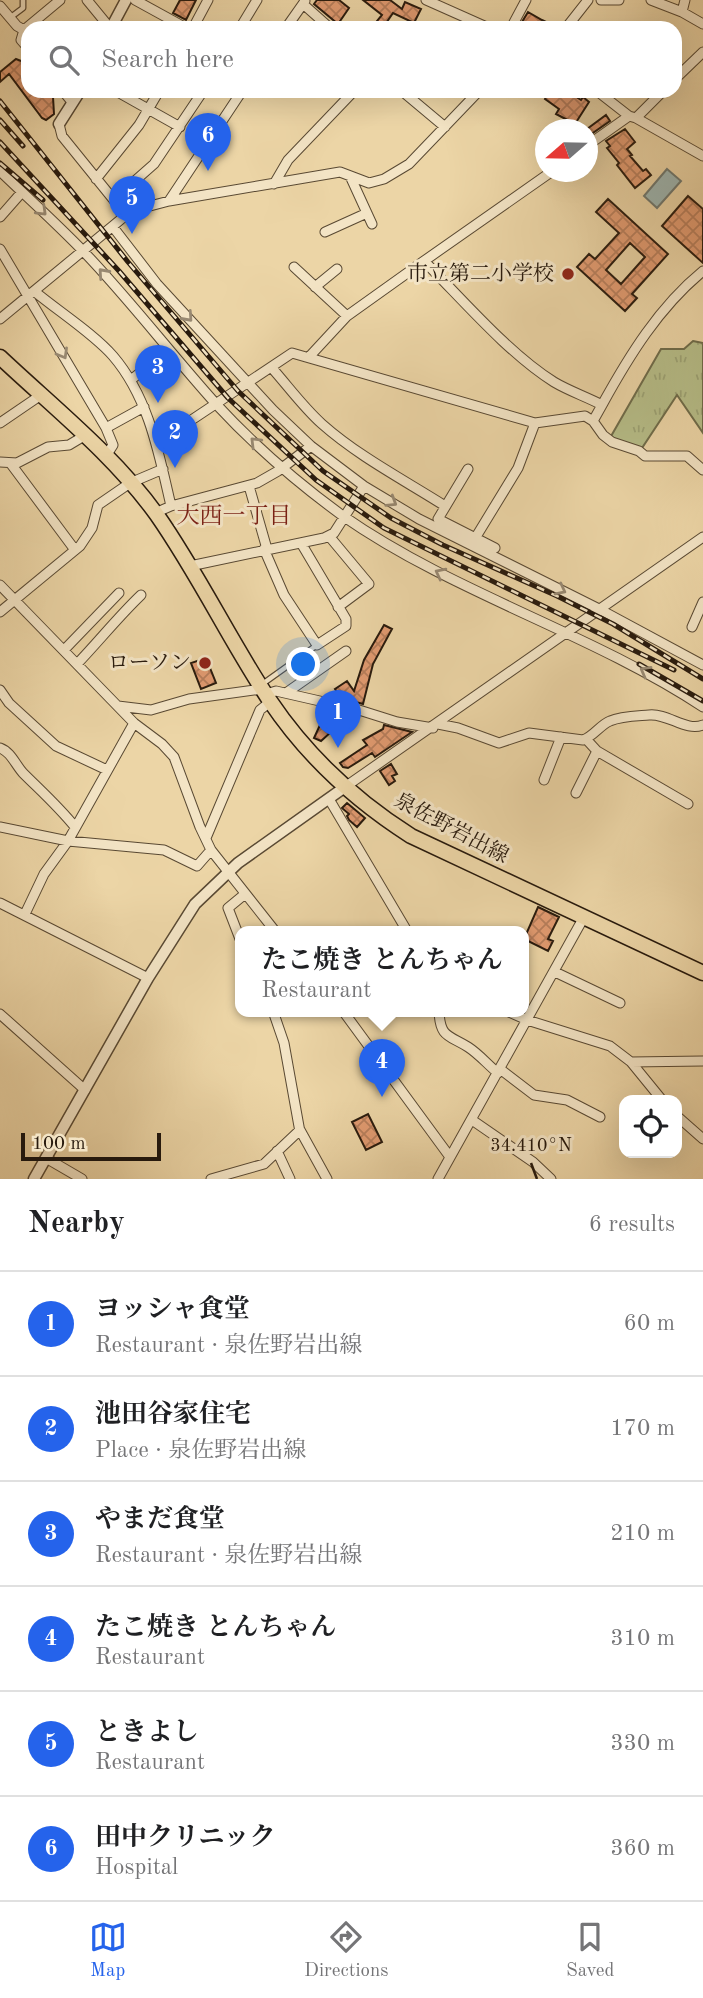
<!DOCTYPE html>
<html lang="en">
<head>
<meta charset="utf-8">
<style>
  :root { --surface:#fff; --page:#f2f2f2; --text:#202124; --muted:#757577; --line:#e0e0e0; --accent:#2563eb }
  body { margin:0; font-family:"Old Standard TT","Noto Serif JP",serif; background:var(--page); color:var(--text) }
  .controls { position:absolute; right:21px; bottom:21px; display:grid; overflow:hidden; border-radius:14px; box-shadow:0 7px 28px #0002 }
  .controls button { width:63px; height:63px; display:grid; place-items:center; padding:0; border:0; border-bottom:2px solid var(--line); background:var(--surface); color:var(--text); font:35px sans-serif }
  .compass { position:absolute; left:535px; top:119px; width:63px; height:63px; border-radius:50%; background:var(--surface); box-shadow:0 7px 28px #0002; rotate:250deg }
  .scale { position:absolute; left:21px; bottom:18px; width:140px; box-sizing:border-box; padding-left:7px; border:4px solid #281a0d; border-top:0; font-size:19px; line-height:24px; white-space:nowrap; color:#281a0d; -webkit-text-stroke:5px #f3e4c5; paint-order:stroke }
  .you { position:absolute; left:304px; top:665px; width:24px; height:24px; margin:-18px; border:5px solid #fff; border-radius:50%; background:#1a73e8; box-shadow:0 0 0 10px #1a73e833 }
  .badge { display:grid; place-items:center; width:46px; height:46px; border-radius:50%; background:var(--accent); color:#fff; font-size:23px; font-weight:700 }
  .pin { position:absolute; translate:-50% -58px; filter:drop-shadow(0 2px 4px #0008) }
  .pin::after { content:''; position:absolute; top:37px; width:24px; height:21px; background:inherit; clip-path:polygon(0 0,100% 0,50% 100%) }
  .popup { position:absolute; left:235px; top:926px; width:294px; height:91px; box-sizing:border-box; display:grid; place-content:center; border-radius:14px; background:var(--surface); filter:drop-shadow(0 2px 5px #0005); font-size:23px; white-space:nowrap; color:var(--muted) }
  .popup b { font-size:26px; color:var(--text) }
  .popup::after { content:''; position:absolute; left:50%; top:100%; margin-left:-14px; border:14px solid transparent; border-top-color:var(--surface) }
  .list { margin:0; padding:0; list-style:none }
  h2 { display:flex; justify-content:space-between; align-items:center; height:91px; margin:0; padding:0 28px; font-size:30px }
  h2 small { font-size:23px; font-weight:400; color:var(--muted) }
  .list li { display:grid; grid-template-columns:46px 1fr auto; gap:21px; align-items:center; box-sizing:border-box; height:105px; padding:0 28px; border-top:2px solid var(--line) }
  .list b { display:block; font-size:26px; white-space:nowrap }
  .list p { margin:0; font-size:23px; white-space:nowrap; color:var(--muted) }
  .list em { font-size:23px; font-style:normal; color:var(--muted) }
  .icon { flex:none; width:38px; height:38px; fill:none; stroke:currentColor; stroke-width:2; stroke-linecap:round; stroke-linejoin:round }
  .map { position:relative; flex:none; width:703px; height:1179px; overflow:hidden }
  .search { position:absolute; background:var(--surface); box-shadow:0 7px 28px #0002; left:21px; right:21px; top:21px; height:77px; display:flex; align-items:center; gap:18px; box-sizing:border-box; padding:0 24px; border-radius:21px; color:var(--muted); font-size:26px }
  .sheet { height:721px; background:var(--surface) }
  nav { display:flex; justify-content:space-around; align-items:center; box-sizing:border-box; height:98px; border-top:2px solid var(--line); background:var(--surface); font-size:19px; color:var(--muted) }
  nav a { display:grid; justify-items:center; gap:4px }
  nav .on { color:var(--accent) }
  .map>svg:first-child { display:block }
  .grass { fill:url(#grass-tufts); stroke:#6f6c4a; stroke-width:2 }
  .water { fill:#9db6b2; stroke:#6e7870; stroke-width:2 }
  .building { fill:url(#building-cross-hatch); stroke:#281a0d; stroke-width:2; fill-rule:evenodd }
  .lines { fill:none; stroke-linecap:round; stroke-linejoin:round }
  .service-casing { stroke:#594933; stroke-width:7 }
  .minor-casing { stroke:#594933; stroke-width:11 }
  .tertiary-casing { stroke:#594933; stroke-width:13 }
  .primary-casing { stroke:#281a0d; stroke-width:17 }
  .service { stroke:#f3e4c5; stroke-width:4.5 }
  .minor { stroke:#f3e4c5; stroke-width:9 }
  .tertiary { stroke:#f3e4c5; stroke-width:10 }
  .primary { stroke:#ecd5a6; stroke-width:14 }
  .rail-casing { stroke:#281a0d; stroke-width:5 }
  .rail { stroke:#f3e4c5; stroke-width:2.5; stroke-dasharray:8; stroke-linecap:butt }
  .oneway { stroke:#988972 }
  .ticks { fill:none; stroke:#281a0d; stroke-width:2.5 }
  .poi-dot { fill:#8f2418; stroke:#f3e4c5; stroke-width:2.5 }
  .labels { text-anchor:middle; dominant-baseline:central; stroke-width:6; stroke-linejoin:round; paint-order:stroke }
  .poi-label { font-size:21px; fill:#281a0d; stroke:#f3e4c5; text-anchor:end }
  .street-label { font-size:21px; fill:#281a0d; stroke:#f3e4c5 }
  .neighbourhood-label { font-size:23px; fill:#7a1f14; stroke:#f3e4c5 }
  .ticks-label { font-size:18px; text-anchor:middle; fill:#281a0d; stroke:#f3e4c5; stroke-width:6; stroke-linejoin:round; paint-order:stroke }
</style>
</head>
<body>
<div class="map">
<svg width="703" height="1179" viewBox="0 0 703 1179">
  <defs>
    <pattern id="grass-tufts" width="24" height="20" patternUnits="userSpaceOnUse" patternTransform="scale(1.75)"><rect width="24" height="20" fill="#b6bd88"/><path d="M3 7l-1-3M5 7V3M7 7l1-3M15 17l-1-3M17 17v-4M19 17l1-3" fill="none" stroke="#9ca274"/></pattern>
    <pattern id="building-cross-hatch" width="8" height="8" patternUnits="userSpaceOnUse" patternTransform="scale(1.75)"><rect width="8" height="8" fill="#e29b71"/><path d="M0 0l8 8M0 8l8-8" fill="none" stroke="#b77e5b"/></pattern>
  </defs>
  <rect width="100%" height="100%" fill="#ecd5a6"/>
  <filter id="stains"><feTurbulence type="fractalNoise" baseFrequency=".00286" numOctaves="4"/><feColorMatrix values="0 0 0 0 .2 0 0 0 0 .09 0 0 0 0 .02 0 0 0 .5 -.17"/></filter>
  <radialGradient id="worn" r=".72"><stop offset=".6" stop-color="#630" stop-opacity="0"/><stop offset="1" stop-color="#630" stop-opacity=".3"/></radialGradient>
  <path class="grass" d="M693,341l10,2v90l-26,-38 -35,53 -32,-10 51,-89h23z"/>
  <path class="water" d="M667,169l14,12 -24,27 -13,-12z"/>
  <path class="building" d="M180,0h16l-10,20 -13,-7z
    M317,0h22l10,8 -11,16 -24,-20z
    M363,0h27l12,9 3,-7 16,7 -7,14 -21,-10 -9,13 -7,-5 5,-6z
    M528,12l14,8 16,8h-26l-10,-6z
    M16,59l8,3 4,4v25h21l4,6 1,17 -8,6 -4,-2 -33,-44 -9,8v-10z
    M550,91h17l14,9 2,-3 6,5 -14,22 -19,-10 3,-5 -14,-10z
    M606,115l4,6 -23,16v-8z
    M625,129l10,13 -8,7 5,6 -2,1 13,15 3,-2 5,6 -16,13 -18,-23 2,-2 -12,-15 3,-2 -4,-5z
    M688,196l15,13v54l-41,-37z
    M608,199l60,55 -36,40 5,4 -12,13 -48,-44 12,-13 6,5 24,-26 -23,-21zM630,243l15,14 -24,27 -15,-14z
    M384,625l8,4 -19,35 -10,40 -22,-6 -6,-9 12,-8 7,10 10,-31z
    M206,658l10,25 -15,6 -10,-26z
    M326,712l12,5 -7,15 -10,9 -7,-3z
    M384,725l28,7 -37,25 -3,-4 -24,15 -5,-1 -3,-4 27,-18 -4,-5 20,-11z
    M391,764l6,10 -5,2 3,5 -6,4 -9,-14z
    M347,803l18,15 -8,9 -8,-7 -2,-4 2,-2 -7,-6z
    M538,907l21,10 -11,22 5,2 -5,10 -24,-12z
    M368,1114l14,28 -16,8 -14,-28z"/>
  <g class="lines">
    <g class="service-casing">
      <path id="service" d="M11,17l12,-9v-8
        M261,685l56,-40"/>
    </g>
    <g class="minor-casing">
      <path id="minor" d="M87,0l23,28
        M135,0l51,28
        M426,0l63,28
        M601,0h18
        M651,0l31,12 21,12
        M303,4l27,24
        M0,6l17,20 7,4
        M682,12l3,-12
        M193,28l15,-28
        M240,28l17,-28
        M286,28l19,-27
        M511,28l15,-28
        M566,28l22,-28
        M28,48l-7,-8 3,-10 36,-30
        M675,79l28,-27
        M63,91l9,11
        M116,91l64,36
        M402,91l43,36
        M597,91l32,25 7,2 27,-27
        M636,118l67,38
        M59,124l3,12 55,68 6,14
        M588,145l41,-29
        M0,171c28,27 57,53 84,81 46,48 87,102 132,152 37,40 83,80 127,112 112,78 246,116 360,191
        M350,176l22,48
        M96,179l43,-54 20,-34
        M274,184l14,-24 66,-69
        M169,201l73,-110
        M117,204l20,-25 17,-15 49,-73
        M0,217l22,-25
        M113,227l44,57 116,126 38,36 53,40 55,33 180,90 104,56
        M325,232l42,-19
        M0,249l106,179 7,17 -7,11
        M424,261l127,-89
        M294,267l53,49
        M315,287l22,-18
        M34,291c24,20 60,43 79,65 36,42 46,98 58,150l-16,7
        M0,319l131,-108 38,-10 171,-29 29,11 15,-4 25,-15 70,-73
        M309,357l38,-41 77,-55c38,38 85,93 130,121 15,9 33,15 48,23l-9,16
        M271,367c17,19 32,40 51,57 36,32 82,56 123,82
        M132,379l33,-26
        M602,405c27,-49 57,-98 101,-134
        M0,423l41,-28
        M106,428l38,-21
        M153,433l34,-10 105,-70 243,70 50,-7 8,5 10,14 9,7 27,9 6,5h42l16,14
        M0,462l17,1 31,-16 21,-2 15,-9
        M11,464l64,86
        M468,469l-30,50 57,29
        M249,486l18,63
        M171,506l86,-23 21,-12 33,-25
        M329,536l40,48 -31,23
        M471,545l47,-77 17,-45
        M264,549l20,46 33,50 29,-19v-7l-45,-76
        M190,566l134,-28 10,-5 30,-47
        M0,585l134,138 28,21 12,13 26,70 11,23 64,81
        M0,612l80,-66 12,-18 6,-23 32,-22 33,-14
        M692,627l11,-25
        M64,650l55,-57
        M77,664c22,-23 41,-47 64,-69
        M0,690l9,13 47,43 51,24
        M286,693l60,-42
        M266,694l10,-3 83,19 38,12 36,6
        M118,706l33,4 38,-11 73,-10
        M438,724l20,4 41,15 30,-10 54,7c11,-4 17,-15 27,-19 11,-5 27,-5 39,-6 19,-2 37,17 54,10
        M586,739l11,12 91,53
        M0,748c11,4 15,16 23,25 18,18 36,34 52,54
        M544,780l17,-43
        M345,787l358,-250
        M576,793l21,-42
        M329,799l78,132
        M0,827l68,14 96,9 33,16 14,-16
        M206,838l54,-128 10,-8
        M0,903l148,75
        M25,914l19,-40 24,-33 66,-118
        M240,939l-12,-31 17,-14
        M555,972l65,31
        M273,1011l11,32 16,89
        M343,1011l107,146
        M439,1011c1,27 10,24 29,36 11,7 20,18 30,26
        M507,1011l20,9 83,26 21,16 31,38
        M0,1014l85,76
        M631,1062l72,-1
        M500,1069l34,26 33,5 33,17
        M677,1116l26,23
        M472,1120l61,42 18,17
        M277,1151l13,28
        M46,1158l36,21
        M211,1179l53,-15 36,-34 27,49
        M438,1179l146,-262"/>
    </g>
    <g class="tertiary-casing">
      <path id="tertiary" d="M111,28l15,-28
        M59,124l21,-33
        M34,1179l114,-201 47,-74 43,-41 107,-76"/>
    </g>
    <g class="primary-casing">
      <path id="primary" d="M0,357c53,50 114,98 157,158 42,60 73,126 113,186 37,55 86,100 141,135l292,137"/>
    </g>
    <use href="#service" class="service"/>
    <use href="#minor" class="minor"/>
    <use href="#tertiary" class="tertiary"/>
    <use href="#primary" class="primary"/>
    <g class="rail-casing">
      <path id="rail" d="M0,101l128,161 110,129 85,80 68,47 52,27 114,51 56,28 90,55
        M0,120l23,26
        M0,142l119,129 109,127 88,82 68,48 290,142
        M0,163l43,37
        M639,664l64,37"/>
    </g>
    <use href="#rail" class="rail"/>
  </g>
  <defs><path id="oneway-chevron" d="M-2-3.5L2.5 0L-2 3.5" fill="none" stroke-width="1.6" stroke-linecap="round" stroke-linejoin="round" transform="scale(1.75)"/></defs>
  <g class="oneway">
    <use href="#oneway-chevron" transform="translate(42 211) rotate(44)"/>
    <use href="#oneway-chevron" transform="translate(103 273) rotate(-132)"/>
    <use href="#oneway-chevron" transform="translate(188 317) rotate(48)"/>
    <use href="#oneway-chevron" transform="translate(63 354) rotate(60)"/>
    <use href="#oneway-chevron" transform="translate(255 442) rotate(-135)"/>
    <use href="#oneway-chevron" transform="translate(392 502) rotate(32)"/>
    <use href="#oneway-chevron" transform="translate(440 573) rotate(-153)"/>
    <use href="#oneway-chevron" transform="translate(561 590) rotate(27)"/>
    <use href="#oneway-chevron" transform="translate(645 671) rotate(-151)"/>
  </g>
  <path class="ticks" d="M531,1163l6,16"/>
  <g class="poi-dot">
    <circle cx="568" cy="274" r="7"/>
    <circle cx="205" cy="663" r="7"/>
  </g>
  <g class="labels">
    <g class="poi-label">
      <text x="554" y="274">市立第二小学校</text>
      <text x="191" y="663">ローソン</text>
    </g>
    <g class="street-label">
      <text transform="translate(451 829) rotate(28)">泉佐野岩出線</text>
    </g>
    <g class="neighbourhood-label">
      <text x="234" y="516">大西一丁目</text>
    </g>
  </g>
  <g class="ticks-label">
    <text x="531" y="1151">34.410°N</text>
  </g>
  <rect width="100%" height="100%" filter="url(#stains)"/>
  <rect width="100%" height="100%" fill="url(#worn)"/>
</svg>
<div class="controls">
<button><svg class="icon" aria-label="locate" viewBox="0 0 24 24"><circle cx="12" cy="12" r="6"/><path d="M12 2v4M12 18v4M2 12h4M18 12h4"/></svg></button>
</div>
<svg class="compass" viewBox="-18 -18 36 36"><path d="M0-13l5 13h-10z" fill="#e53935"/><path d="M0 13l5-13h-10z" fill="#757577"/></svg>
<div class="scale">100 m</div>
<div class="you"></div>
<div class="pin badge" style="left:338px;top:748px">1</div>
<div class="pin badge" style="left:175px;top:468px">2</div>
<div class="pin badge" style="left:158px;top:403px">3</div>
<div class="pin badge" style="left:382px;top:1097px">4</div>
<div class="popup"><b>たこ焼き とんちゃん</b>Restaurant</div>
<div class="pin badge" style="left:132px;top:234px">5</div>
<div class="pin badge" style="left:208px;top:171px">6</div>
<div class="search"><svg class="icon" aria-label="search" viewBox="0 0 24 24"><circle cx="10" cy="10" r="6"/><path d="M15 15l6 6"/></svg>Search here</div>
</div>
<section class="sheet">
<h2>Nearby<small>6 results</small></h2>
<ul class="list">
<li><span class="badge">1</span><div><b>ヨッシャ食堂</b><p>Restaurant · 泉佐野岩出線</p></div><em>60 m</em></li>
<li><span class="badge">2</span><div><b>池田谷家住宅</b><p>Place · 泉佐野岩出線</p></div><em>170 m</em></li>
<li><span class="badge">3</span><div><b>やまだ食堂</b><p>Restaurant · 泉佐野岩出線</p></div><em>210 m</em></li>
<li><span class="badge">4</span><div><b>たこ焼き とんちゃん</b><p>Restaurant</p></div><em>310 m</em></li>
<li><span class="badge">5</span><div><b>ときよし</b><p>Restaurant</p></div><em>330 m</em></li>
<li><span class="badge">6</span><div><b>田中クリニック</b><p>Hospital</p></div><em>360 m</em></li>
</ul>
</section>
<nav>
<a class="on"><svg class="icon" aria-label="map" viewBox="0 0 24 24"><path d="M3 6l6-2 6 2 6-2v14l-6 2-6-2-6 2zM9 4v14M15 6v14"/></svg>Map</a>
<a><svg class="icon" aria-label="directions" viewBox="0 0 24 24"><path d="M12 3l9 9-9 9-9-9zM9 14v-3h6M13 9l2 2-2 2"/></svg>Directions</a>
<a><svg class="icon" aria-label="saved" viewBox="0 0 24 24"><path d="M7 4h10v16l-5-4-5 4z"/></svg>Saved</a>
</nav>
</body>
</html>
